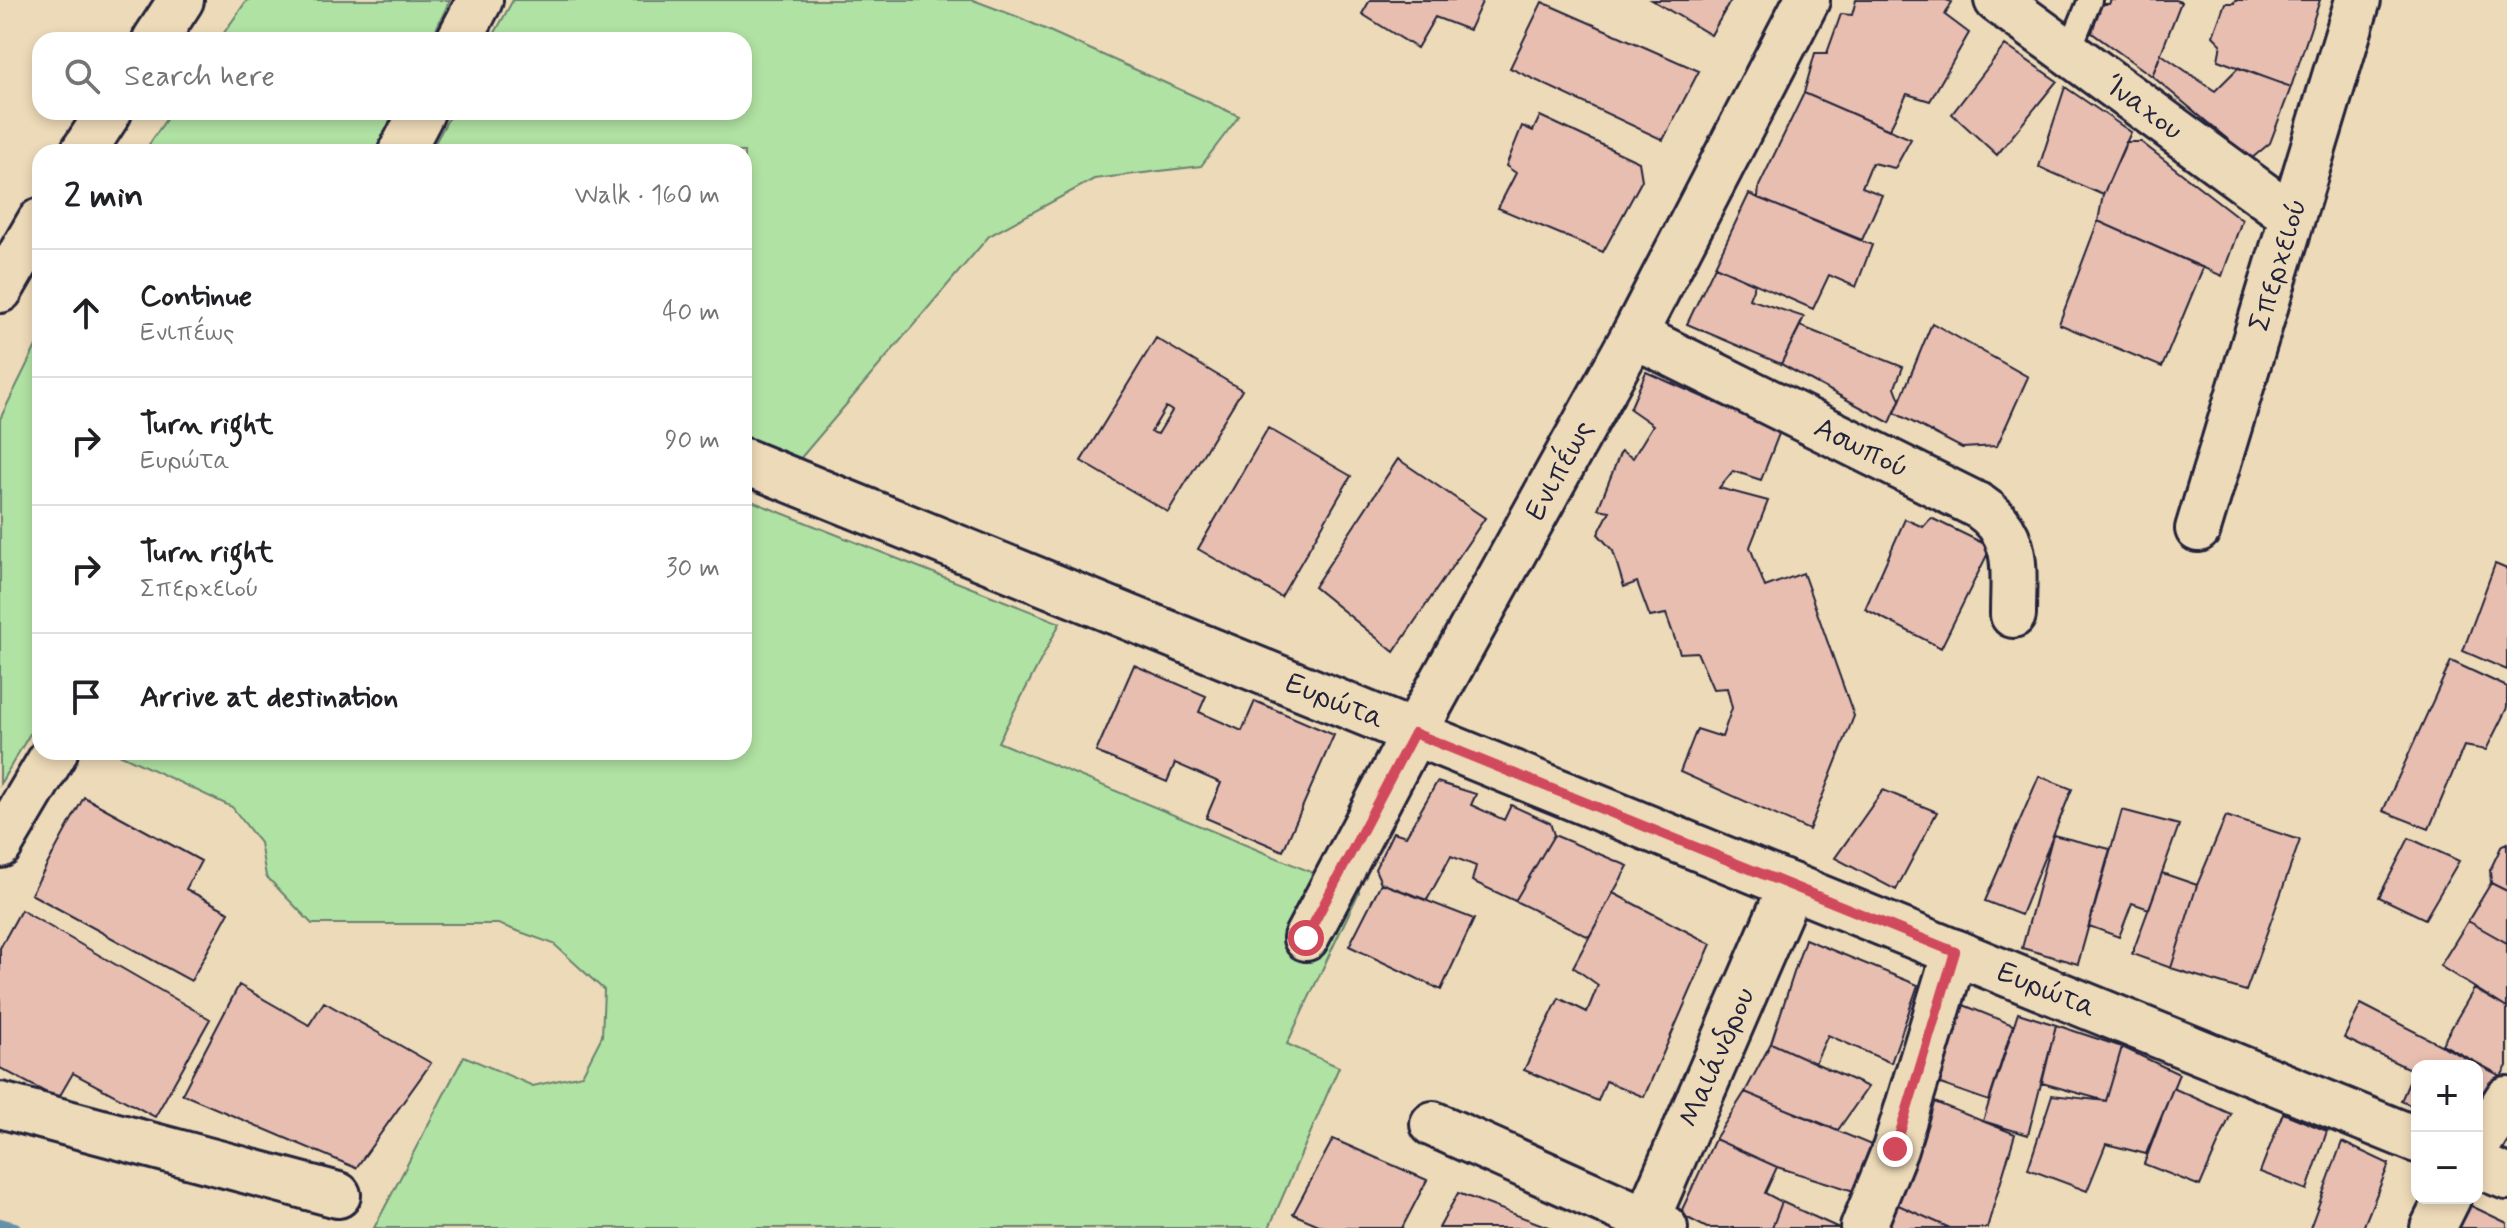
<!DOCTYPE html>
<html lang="en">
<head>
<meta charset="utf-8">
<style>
  :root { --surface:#fff; --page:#f6f6f6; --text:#202124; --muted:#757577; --line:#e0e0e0 }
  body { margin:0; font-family:Mynerve,sans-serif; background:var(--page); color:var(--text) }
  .controls { position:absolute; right:24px; bottom:24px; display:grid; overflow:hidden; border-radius:16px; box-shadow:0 4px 12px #0003 }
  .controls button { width:72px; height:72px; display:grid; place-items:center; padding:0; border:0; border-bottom:2px solid var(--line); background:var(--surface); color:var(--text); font:40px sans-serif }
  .stop { position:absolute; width:24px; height:24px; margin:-18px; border:6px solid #d1495b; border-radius:50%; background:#fff }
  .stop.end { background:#d1495b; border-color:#fff; box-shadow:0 2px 8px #0008 }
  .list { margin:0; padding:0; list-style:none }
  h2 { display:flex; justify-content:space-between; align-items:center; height:104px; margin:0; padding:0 32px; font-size:34px }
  h2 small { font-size:26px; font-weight:400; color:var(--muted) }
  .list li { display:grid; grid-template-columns:52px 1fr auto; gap:24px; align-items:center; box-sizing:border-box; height:128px; padding:0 32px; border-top:2px solid var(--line) }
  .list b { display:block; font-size:30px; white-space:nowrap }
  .list p { margin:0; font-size:26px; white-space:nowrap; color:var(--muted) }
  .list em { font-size:26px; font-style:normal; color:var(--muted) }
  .icon { flex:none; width:44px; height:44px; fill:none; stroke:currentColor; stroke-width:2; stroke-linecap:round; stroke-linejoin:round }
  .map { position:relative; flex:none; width:2507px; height:1228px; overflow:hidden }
  .search { position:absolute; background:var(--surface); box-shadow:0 4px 12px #0003; left:32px; top:32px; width:720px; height:88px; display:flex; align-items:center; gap:20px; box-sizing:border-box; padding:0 28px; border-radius:24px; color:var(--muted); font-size:30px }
  .panel { position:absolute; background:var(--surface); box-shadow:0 4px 12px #0003; left:32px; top:144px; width:720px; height:616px; border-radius:24px }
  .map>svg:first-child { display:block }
  .green { fill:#b0e2a3; stroke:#69826f; stroke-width:2 }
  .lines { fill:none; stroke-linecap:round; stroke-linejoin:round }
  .stream { stroke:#6592a9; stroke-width:12 }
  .building { fill:#e7beb0; stroke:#22223b; stroke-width:2; fill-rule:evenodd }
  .service-casing { stroke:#22223b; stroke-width:28 }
  .minor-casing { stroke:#22223b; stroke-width:50 }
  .primary-casing { stroke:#22223b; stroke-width:50 }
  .service { stroke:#eddab8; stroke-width:22 }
  .minor { stroke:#eddab8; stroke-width:44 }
  .primary { stroke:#eddab8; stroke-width:44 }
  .route { stroke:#d1495b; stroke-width:10 }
  .labels { text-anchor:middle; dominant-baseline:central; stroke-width:7; stroke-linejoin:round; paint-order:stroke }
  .street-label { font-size:30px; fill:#22223b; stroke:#eddab8 }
</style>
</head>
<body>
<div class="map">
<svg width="2507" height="1228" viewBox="0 0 2507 1228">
  <rect width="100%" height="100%" fill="#eddab8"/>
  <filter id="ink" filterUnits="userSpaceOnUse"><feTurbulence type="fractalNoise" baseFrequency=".0125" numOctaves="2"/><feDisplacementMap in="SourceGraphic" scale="16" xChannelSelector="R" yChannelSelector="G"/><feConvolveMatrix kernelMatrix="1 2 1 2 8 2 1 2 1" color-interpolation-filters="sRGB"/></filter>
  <g filter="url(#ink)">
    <path class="green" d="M247,0h203l-19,40h-212z
      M513,0h460l45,17 221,99 -38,50 -107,13 -105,57 -195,230 -50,-21v-293h-314l22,-40h292v-72h-253z
      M171,112h224l-19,40h-232z
      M40,338v379l-40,67v-365z
      M744,498l316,125 -62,119 361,150 -72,152 52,23 -70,161h-895l90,-172 69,30 49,-11 20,-39 2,-46 -50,-46 -56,-20h-186l-46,-48 -6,-33 -28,-36 -117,-55h629z"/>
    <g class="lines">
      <path class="stream" d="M0,1224l15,4"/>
    </g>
    <path class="building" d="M1370,0h113l-14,30 -34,-13 -18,31 -55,-34z
      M1652,0h79l-20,35z
      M1856,0h90l6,2 -7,13 24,18 -39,68 -23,-7 -18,36 -85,-37 11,-40h12l14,-39 11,1z
      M2111,0h64l6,2 -29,74 -60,-43 8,-29h9z
      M2235,0h85l-29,87 -73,-27 3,-16 -8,-8 12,-33h9z
      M1542,2l157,69 -36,69 -153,-72z
      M2005,45l52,36 -60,74 -45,-41z
      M2161,54l54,37 23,-23 53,19 -21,56 -19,16 -99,-83z
      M2065,87l66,45 -28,63 -64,-28z
      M1804,93l107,46 -16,29 -23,-5 -10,24 20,8 -20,45 -104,-42 1,-12z
      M1540,116l99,46 3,18 -39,72 -105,-44 18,-35 -10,-7 16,-40 11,5z
      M2126,142h15l101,78 -20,56 -124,-55 5,-26z
      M1749,194l123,51 -16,42 -27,-12 -16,34 -98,-43z
      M2098,221l105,47 -41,99 -103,-43z
      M1715,266l40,18 -6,15 55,18 -23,47 -94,-40z
      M1932,323l96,54 -31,69 -35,2 -67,-35z
      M1800,326l103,41 -8,20 5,13 -10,23 -109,-59z
      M1156,338l86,52 -74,122 -87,-51zM1166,407l6,4 -14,23 -7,-2z
      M1646,372l134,59 -19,49 -28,-9 -14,17 49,13 -18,46 15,40 38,-14 51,143 -45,114 -129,-58 17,-43 25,8 10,-29 -5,-20 -14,1 -16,-37 -17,1 -14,-39 -16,3 -13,-35 -13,5 -11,-36 -15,-17 12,-23 -12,-2 23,-58 12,7 20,-33 -23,-16z
      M1268,428l83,48 -70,121 -83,-48z
      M1398,459l87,59 -91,134 -80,-65z
      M1931,518l60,29 -50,101 -76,-39 40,-90 18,8z
      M2495,564l12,5v101l-44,-19z
      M2451,661l56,26v21l-21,42 -22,-4 -35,83 -46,-18z
      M1134,665l72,31 -7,16 43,19 13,-30 79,34 -51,116 -77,-33 15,-35 -46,-20 -8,19 -71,-30z
      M2039,776l33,13 -51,126 -36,-14z
      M1437,782l39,12 -5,11 33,15 7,-15 39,18 4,12 -39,66 -43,-20 4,-15 -25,-10 -24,44 -46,-17 -6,-14 18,-37 13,4z
      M1883,790l54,22 -41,78 -61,-32z
      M84,797l117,64 -15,28 43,23 -38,69 -160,-87z
      M2122,810l57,15 -30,84 -17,-6 -13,34 -30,-11z
      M2226,816l74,24 -54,151 -75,-23 26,-83z
      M1554,835l74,31 -39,71 -74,-36z
      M2053,835l57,14 -32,115 -56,-16z
      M2409,838l50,23 -34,58 -46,-22z
      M2507,843v48l-16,-8 -1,-13 12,-25z
      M2162,873l35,12 -26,83 -39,-14z
      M1381,883l93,36 -33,71 -92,-44z
      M2491,883l16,8v52l-39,-22z
      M1613,893l98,51 -67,153 -38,-16 -8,20 -74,-31 35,-72 28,14 11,-27 -25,-18z
      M21,910l189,109 -55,98 -82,-44 -15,26 -58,-31v-120z
      M2468,921l39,22v65l-67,-42z
      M1805,939l113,46 -27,78 -63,-28 -13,28 -44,-20z
      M239,985l70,40 15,-23 107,61 -75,105 -174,-74z
      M2474,989l33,19v58l-6,10 -59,-32z
      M1956,1002l57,23 -24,76 -57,-20z
      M2361,1004l140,72 -24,40v-50h-60v42l-16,-7 13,-30 -70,-33z
      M2018,1013l38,12 -28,110 -45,-14z
      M2056,1025l66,22 -16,54 -64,-18z
      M1771,1043l97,44 -30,43 -93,-38z
      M2122,1047l57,27 -33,80 -40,-10 -19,47 -59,-22 24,-74 54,6z
      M2173,1088l58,26 -31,72 -56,-22z
      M1745,1092l131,55 -19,45 -80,-25 -62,-28z
      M1927,1099l88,35 -28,94h-37l-54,-24z
      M2283,1113l44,18 -20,59 -47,-18z
      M1333,1139l94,41 -25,48h-76l-33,-14z
      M1715,1139l62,28 -12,26 17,9 -10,26h-65l-27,-14z
      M2342,1142l47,22 -26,64h-53z
      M1458,1193l93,35h-112z
      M1782,1202l57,26h-67z
      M2465,1203l42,20v5h-55z
      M1896,1204l54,24h-66z"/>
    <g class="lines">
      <g class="service-casing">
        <path id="service" d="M2069,51l21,-51"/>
      </g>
      <g class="minor-casing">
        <g id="minor">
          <path id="s1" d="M1997,0l295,216"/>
          <path d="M459,40l21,-40"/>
          <path d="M401,152l21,-40"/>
          <path id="s2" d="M1634,335l345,171c42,28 34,63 34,109"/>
          <path id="s3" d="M744,461l1673,679"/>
          <path id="s4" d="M2198,529l160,-529"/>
          <path d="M0,845l55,-93"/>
          <path id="s5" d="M1306,938l108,-205 220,-398 173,-335"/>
          <path d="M0,1105l338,90"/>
          <path d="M1433,1124l232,104"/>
          <path d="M2477,1146l30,-47"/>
          <path d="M2477,1165l30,12"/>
          <path id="s6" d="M1643,1228l148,-342"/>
          <path d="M1863,1228l32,-79 60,-197"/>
          <path d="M2433,1228l15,-30"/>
        </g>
      </g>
      <g class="primary-casing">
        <path id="primary" d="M155,40l26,-40
          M83,152l26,-40
          M0,290l40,-69"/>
      </g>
      <use href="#service" class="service"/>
      <use href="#minor" class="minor"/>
      <use href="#primary" class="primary"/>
    </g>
  </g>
  <g class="lines" filter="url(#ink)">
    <path class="route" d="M1306,938l108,-205 541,219 -60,197"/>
  </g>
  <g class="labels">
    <g class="street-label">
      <text stroke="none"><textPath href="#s1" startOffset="182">Ίναχου</textPath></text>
      <text stroke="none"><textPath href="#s4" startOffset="276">Σπερχειού</textPath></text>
      <text stroke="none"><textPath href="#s2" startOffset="254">Ασωπού</textPath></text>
      <text stroke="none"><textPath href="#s5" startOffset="532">Ενιπέως</textPath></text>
      <text stroke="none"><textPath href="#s3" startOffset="638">Ευρώτα</textPath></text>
      <text stroke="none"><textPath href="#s3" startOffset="1406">Ευρώτα</textPath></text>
      <text stroke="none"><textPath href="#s6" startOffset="186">Μαιάνδρου</textPath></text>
    </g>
  </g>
</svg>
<div class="controls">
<button>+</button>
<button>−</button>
</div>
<div class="stop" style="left:1306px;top:938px"></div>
<div class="stop end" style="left:1895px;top:1149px"></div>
<div class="search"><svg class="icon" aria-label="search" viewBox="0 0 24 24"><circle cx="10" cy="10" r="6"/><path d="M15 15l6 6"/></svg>Search here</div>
<section class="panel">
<h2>2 min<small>Walk · 160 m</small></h2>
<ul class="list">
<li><svg class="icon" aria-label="ahead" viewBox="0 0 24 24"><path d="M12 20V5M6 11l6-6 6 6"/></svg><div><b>Continue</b><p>Ενιπέως</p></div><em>40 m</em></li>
<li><svg class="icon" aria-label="right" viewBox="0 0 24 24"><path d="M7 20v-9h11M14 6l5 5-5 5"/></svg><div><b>Turn right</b><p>Ευρώτα</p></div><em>90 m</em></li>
<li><svg class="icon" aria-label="right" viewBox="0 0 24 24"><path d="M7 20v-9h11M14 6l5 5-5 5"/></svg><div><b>Turn right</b><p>Σπερχειού</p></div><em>30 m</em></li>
<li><svg class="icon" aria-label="arrive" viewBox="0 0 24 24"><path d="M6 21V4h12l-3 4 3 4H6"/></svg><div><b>Arrive at destination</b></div></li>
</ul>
</section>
</div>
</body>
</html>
